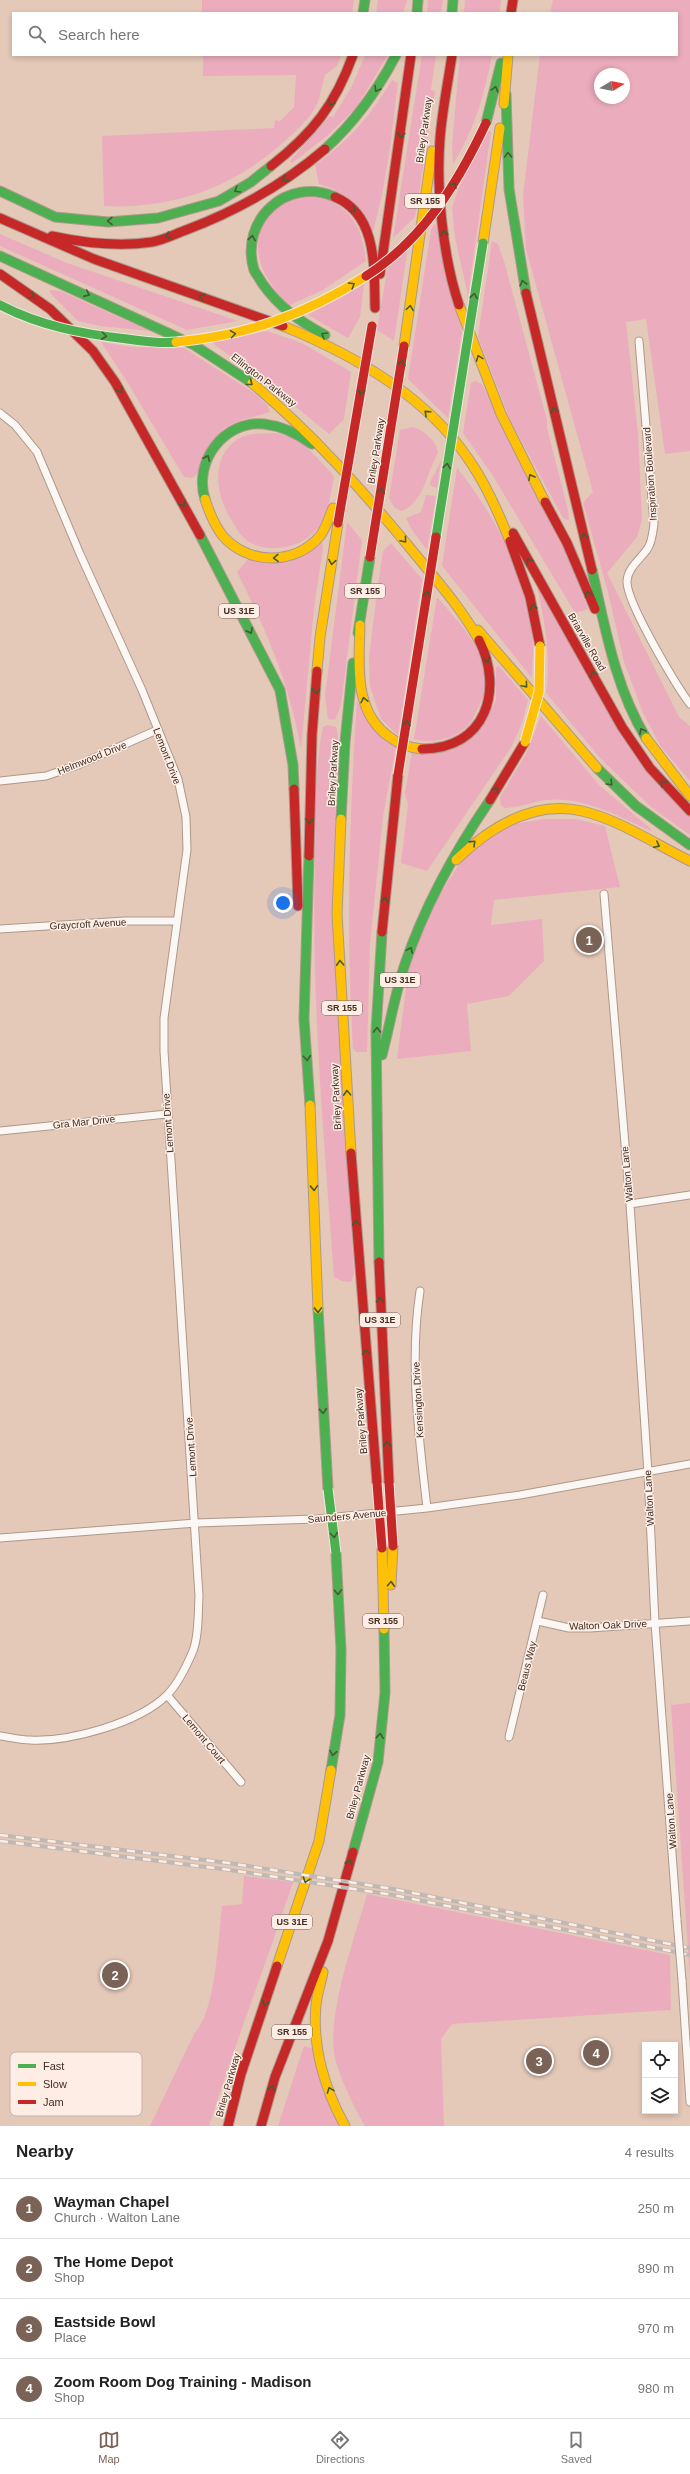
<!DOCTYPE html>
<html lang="en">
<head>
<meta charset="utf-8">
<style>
  :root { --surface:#fff; --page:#f2f2f2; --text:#222; --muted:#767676; --line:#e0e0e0; --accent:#7a6356 }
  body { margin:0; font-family:Helvetica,sans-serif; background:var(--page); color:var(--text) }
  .controls { position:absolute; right:12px; bottom:12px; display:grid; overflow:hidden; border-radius:0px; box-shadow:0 2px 6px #0003 }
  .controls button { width:36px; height:36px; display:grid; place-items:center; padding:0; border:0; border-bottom:1px solid var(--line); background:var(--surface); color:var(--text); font:20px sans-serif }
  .compass { position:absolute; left:594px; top:68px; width:36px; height:36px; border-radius:50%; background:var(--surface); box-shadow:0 2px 6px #0003; rotate:80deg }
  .you { position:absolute; left:283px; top:903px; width:14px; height:14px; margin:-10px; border:3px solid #fff; border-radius:50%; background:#1a73e8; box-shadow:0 0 0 6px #1a73e833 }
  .badge { display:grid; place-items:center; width:26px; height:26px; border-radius:50%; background:var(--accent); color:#fff; font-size:13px; font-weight:700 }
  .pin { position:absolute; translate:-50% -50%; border:2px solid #fff; box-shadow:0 1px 4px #0006 }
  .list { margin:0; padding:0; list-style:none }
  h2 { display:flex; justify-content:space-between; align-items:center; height:52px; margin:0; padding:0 16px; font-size:17px }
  h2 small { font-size:13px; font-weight:400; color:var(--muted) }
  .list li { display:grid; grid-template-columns:26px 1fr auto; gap:12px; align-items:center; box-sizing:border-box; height:60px; padding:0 16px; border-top:1px solid var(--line) }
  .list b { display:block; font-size:15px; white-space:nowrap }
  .list p { margin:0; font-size:13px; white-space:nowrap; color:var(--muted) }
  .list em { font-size:13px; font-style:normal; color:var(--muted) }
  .icon { flex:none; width:22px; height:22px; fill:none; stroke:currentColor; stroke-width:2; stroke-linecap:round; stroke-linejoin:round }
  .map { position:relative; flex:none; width:690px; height:2126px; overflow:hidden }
  .search { position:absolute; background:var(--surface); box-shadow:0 2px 6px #0003; left:12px; right:12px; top:12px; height:44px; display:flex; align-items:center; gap:10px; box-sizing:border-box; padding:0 14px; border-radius:0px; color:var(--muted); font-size:15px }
  .sheet { height:292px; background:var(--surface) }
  nav { display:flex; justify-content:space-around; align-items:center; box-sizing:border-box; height:56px; border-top:1px solid var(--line); background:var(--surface); font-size:11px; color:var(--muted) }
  nav a { display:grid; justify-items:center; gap:2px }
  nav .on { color:var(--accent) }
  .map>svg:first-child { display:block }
  .green { fill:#ebadbd; fill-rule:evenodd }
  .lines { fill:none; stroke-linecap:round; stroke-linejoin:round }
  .street-casing { stroke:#ae988c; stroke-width:9 }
  .fast-casing { stroke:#ae988c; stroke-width:11 }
  .slow-casing { stroke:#ae988c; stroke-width:11 }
  .jam-casing { stroke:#ae988c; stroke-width:11 }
  .street { stroke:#fbf7f4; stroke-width:7 }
  .fast { stroke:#4caf50; stroke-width:9 }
  .slow { stroke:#ffc107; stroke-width:9 }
  .jam { stroke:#c62828; stroke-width:9 }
  .rail-casing { stroke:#bfb8b4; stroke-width:4 }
  .rail { stroke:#fdede4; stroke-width:2.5; stroke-dasharray:8; stroke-linecap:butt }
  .street-bridge-casing { stroke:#ae988c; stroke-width:9; stroke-linecap:butt }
  .fast-bridge-casing { stroke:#f3e6df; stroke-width:11; stroke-linecap:butt }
  .slow-bridge-casing { stroke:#f3e6df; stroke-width:11; stroke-linecap:butt }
  .jam-bridge-casing { stroke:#f3e6df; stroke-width:11; stroke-linecap:butt }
  .street-bridge { stroke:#fbf7f4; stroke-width:7 }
  .fast-bridge { stroke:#4caf50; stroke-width:9 }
  .slow-bridge { stroke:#ffc107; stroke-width:9 }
  .jam-bridge { stroke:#c62828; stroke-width:9 }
  .oneway { stroke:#455a31 }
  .labels { text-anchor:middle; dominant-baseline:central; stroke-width:3; stroke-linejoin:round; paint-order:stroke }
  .shield { fill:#fdede4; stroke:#79675c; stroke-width:1 }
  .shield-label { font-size:9px; font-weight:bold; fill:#412d21 }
  .street-label { font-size:10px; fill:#412d21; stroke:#fdede4 }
  .key { fill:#fdede4; stroke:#c5b3aa; stroke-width:1 }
  .key-label { font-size:11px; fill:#412d21 }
</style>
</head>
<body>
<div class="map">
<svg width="690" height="2126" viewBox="0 0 690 2126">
  <rect width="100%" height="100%" fill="#e4c8b8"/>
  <path class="green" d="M202,0h152l-2,13h-150z
    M378,0h29l-4,13h-27z
    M428,0h15l-2,13h-14z
    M465,0h36l-1,13h-36z
    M553,0h137v451l-25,3 -19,-135 -20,3 12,112 4,85 -5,18 -30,36 72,144 11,9v55l-29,-34 -18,-34 -19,-51 -16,-70 -25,-89 10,-11 -67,-243 -3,-54 17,-140h137v-42h-127zM600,74h24v24h-24z
    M203,55h138l-4,11 -12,9c-3,9 -4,20 -8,29 -6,14 -21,27 -32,37 -51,46 -111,68 -181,65l-2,-70 172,-8 1,-8 5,1 14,-14 2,-32 -93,1z
    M365,55h23l-32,53 -28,27 -36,28 -2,-2 40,-45 3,1 19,-31z
    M422,55h14l-5,35 4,1 -20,126 -22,21z
    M460,55h32c-8,41 -17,73 -39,109l-1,-19z
    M392,80l6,3c-6,49 -11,100 -25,148l-39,-42 -15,-5 -4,-19c33,-23 57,-51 77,-85z
    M489,131l2,1 -23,164 -13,-58 -3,-30 7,-21z
    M322,196c31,14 40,32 44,65l-43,29 -33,15c-36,-31 -49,-80 1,-105 8,-4 22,-3 31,-4z
    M434,224l3,2 25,105 -14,87 -40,-39 23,-149z
    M0,234l67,29 171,58 -51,9 -187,-84z
    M492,241l6,3 6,17 43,159v8l21,82 1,9 -2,1 -4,-2 -53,-98 -32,-83z
    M408,247l-14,94 -17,-11 11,-65z
    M364,284l-4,33 -12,21 -40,-23z
    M49,290l11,1 90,40 -50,-5 -22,-5 -26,-26z
    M267,331l35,12 49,29 -7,47 -15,15 -68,-56 -49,-35z
    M101,342l31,5 52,1 70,45 13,12 3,7c-24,8 -47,8 -59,34 -5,11 -9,23 -18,32l-9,-1 -58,-97z
    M475,381l7,3 80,159 26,66 -13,4 -82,-137 -30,-43 8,-50z
    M413,427c11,3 24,14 25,26 -11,18 -14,51 -37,58l-7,-4 -5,-9 11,-68z
    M277,433l25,9 32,34c-3,18 -6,37 -16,52 -15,20 -48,26 -69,14 -8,-5 -13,-14 -17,-21 -16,-25 -23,-63 6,-82 11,-7 27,-5 39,-6z
    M441,461l-4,27 -6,-2 -1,-4z
    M457,468c39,48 72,111 76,173 1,12 -1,25 -1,37l-90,-112z
    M426,495l10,1 -9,54 -15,-20 -6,-12 15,-6z
    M347,522l15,18 -21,165 -6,15 -7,-1 -3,-23z
    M322,542l1,6 -9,60 -13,141c-11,-64 -35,-120 -64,-177l11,-13z
    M391,543l31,36 -24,156 -17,-16 -11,-33 -1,-28 7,-58 7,-49z
    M537,586l90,157 63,70v22l-39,-28 -50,-48 -55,-66c5,-37 -1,-70 -9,-107z
    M437,597c20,23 43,46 49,77 2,10 -2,21 -6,30 -3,5 -5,11 -8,16 -11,18 -39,25 -58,19z
    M499,666l29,34 -6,23 -10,23 -85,125 -26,-8 7,-58 -3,-12 7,-41 70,-24 14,-28v-32z
    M357,702l39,44 -13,71 -13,127 -3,108h-11l-3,-4c-7,-116 -4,-230 4,-346z
    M541,716l59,70 51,43v2c-33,-15 -68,-35 -105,-31 -14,2 -28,8 -42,8l-3,-3 -1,-8 26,-43z
    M327,725l9,2 2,8 -5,158 21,381 -3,8 -9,-1 -8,-4c-10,-139 -23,-278 -19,-417 1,-44 -1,-90 8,-133z
    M544,819h32l29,7 15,61 -126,13 -3,25 51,-6 2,42 -35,35 -42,8 4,47 -74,8 13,-102 23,-52 25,-39 20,-20 30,-21z
    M690,1703v275l-19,-273z
    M244,1876l49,6c-27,82 -58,162 -84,244h-59l44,-92c22,-22 24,-95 28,-128l20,-2z
    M367,1894l303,61 1,55 -219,14 -11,15 3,87h-79c-12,-20 -22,-42 -29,-64 -12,-43 19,-124 31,-168z
    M304,2046l10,3 27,77h-63z"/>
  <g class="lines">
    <g class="street-casing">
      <path id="street" d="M639,341l15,183c-1,7 -2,18 -6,24 -7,11 -20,19 -21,33 -1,21 49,104 63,123
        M0,413l15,12 22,27 43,102 62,136 36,89 8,38 1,33 -23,168v33l35,545c-1,17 0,39 -6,55 -6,14 -15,33 -26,44 -28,28 -98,47 -137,45 -10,0 -20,-3 -30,-4
        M0,781l46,-5 32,-11 79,-35
        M604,894l26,310 18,269 7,150 22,297
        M0,929l125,-8h51
        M0,1131l167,-17
        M630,1204l60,-9
        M420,1291c-11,72 -1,146 7,217
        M0,1538l196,-15 121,-4 110,-11 93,-13 170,-31
        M538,1621l31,7h21l100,-7
        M167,1695l74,87
        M509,1737l34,-142
        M682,1980l8,122"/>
    </g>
    <g class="fast-casing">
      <path id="fast" d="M363,13l2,-13
        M417,13l1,-13
        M452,13l1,-13
        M506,94l3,95 17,104
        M486,123l15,-60
        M325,149c30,-27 52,-58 71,-94
        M0,191l55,26 53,5 50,-4 61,-17 32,-19 20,-16
        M0,256l194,89 58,38
        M325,335c-26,-14 -46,-28 -63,-52 -2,-4 -6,-9 -8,-13 -15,-50 33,-94 81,-73
        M205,499c-12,-37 19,-79 59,-75 18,2 34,10 48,20
        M200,535l80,155 13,75 1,24
        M592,570c13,57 23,117 54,168
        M358,633l12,-76
        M597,768l39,38 54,39
        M341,819l4,-77 8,-79
        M309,856l-5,163 6,86
        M382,1055c8,-30 13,-62 23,-91 20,-59 50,-113 85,-164
        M379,1262l-3,-231 6,-99
        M318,1309l10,180
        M331,1770l9,-55 1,-65 -5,-97
        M353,1852l25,-90 7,-69 -1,-64"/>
    </g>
    <g class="slow-casing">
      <path id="slow" d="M504,104l4,-49
        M483,243l17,-115
        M459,305l42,109 44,88
        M283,326c69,28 141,68 184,131 18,25 31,55 43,84
        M404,346l28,-195
        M252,383c61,51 113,110 163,171 23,28 46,54 64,86
        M205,499c4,13 9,25 17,36 25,30 73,31 98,1 6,-8 9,-19 13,-28
        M360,625c-1,40 -7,88 31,113 9,7 20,10 31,11
        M478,630l119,138
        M317,671l3,-34 18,-114
        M646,738l44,58
        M341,819l-4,95 14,239
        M456,860c33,-32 77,-60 126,-49 38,9 73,33 108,50
        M310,1105l8,204
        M382,1548l2,81
        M391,1585l2,-39
        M277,1966l42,-125 12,-71
        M323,1972c-2,11 -6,22 -7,33 -4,42 9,85 29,121"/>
    </g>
    <g class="jam-casing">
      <path id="jam" d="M511,13l2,-13
        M452,55c-4,28 -10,56 -12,84 -4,50 3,118 19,166
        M271,166c42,-33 64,-61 82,-111
        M335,197c43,18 39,72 40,111
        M0,218l94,41 189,67
        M52,236c32,7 67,11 100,6 12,-2 23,-8 34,-12 51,-19 98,-46 139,-81
        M0,274l50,35 43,42 22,31 85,153
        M380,274l31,-219
        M526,293l66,277
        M545,502l22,41 28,66
        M513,533l109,194 28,41 40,43
        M510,541l20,56 10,49
        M422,749c64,0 82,-59 57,-109
        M294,789l4,117
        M490,800l35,-58
        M309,856l3,-121 5,-64
        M382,932l16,-157
        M351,1153l26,330
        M379,1262l10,221
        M228,2126l13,-52 36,-108
        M261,2126l14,-49 53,-136 25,-89"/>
    </g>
    <use href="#street" class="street"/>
    <use href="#fast" class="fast"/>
    <use href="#slow" class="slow"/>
    <use href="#jam" class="jam"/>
    <g class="rail-casing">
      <path id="rail" d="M0,1835l229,28 164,26 297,59
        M0,1841l230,29 163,25 297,60"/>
    </g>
    <use href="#rail" class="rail"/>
    <g class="street-bridge-casing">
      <path id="street-bridge" d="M677,1920l5,60"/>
    </g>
    <g class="fast-bridge-casing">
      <path id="fast-bridge" d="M0,305c40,21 83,29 127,34 17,2 33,5 49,3
        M436,537l47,-294
        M328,1489l8,64"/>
    </g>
    <g class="slow-bridge-casing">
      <path id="slow-bridge" d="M176,342c72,-7 129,-27 190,-66
        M525,742l14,-50 1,-46"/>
    </g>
    <g class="jam-bridge-casing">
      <path id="jam-bridge" d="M366,276c57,-36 92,-93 120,-153
        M338,523l34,-197
        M370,557l34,-211
        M398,775l38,-238
        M377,1483l5,65
        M389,1483l4,63"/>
    </g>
    <use href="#street-bridge" class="street-bridge"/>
    <use href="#fast-bridge" class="fast-bridge"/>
    <use href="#slow-bridge" class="slow-bridge"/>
    <use href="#jam-bridge" class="jam-bridge"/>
  </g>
  <defs><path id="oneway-chevron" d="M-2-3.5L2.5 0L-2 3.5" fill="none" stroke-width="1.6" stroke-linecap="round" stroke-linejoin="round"/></defs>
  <g class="oneway">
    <use href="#oneway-chevron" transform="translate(377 89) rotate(121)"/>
    <use href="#oneway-chevron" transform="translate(495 89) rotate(-75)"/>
    <use href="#oneway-chevron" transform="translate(331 103) rotate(121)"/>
    <use href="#oneway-chevron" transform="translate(401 135) rotate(97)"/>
    <use href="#oneway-chevron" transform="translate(508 155) rotate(-92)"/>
    <use href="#oneway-chevron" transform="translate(285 179) rotate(146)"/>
    <use href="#oneway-chevron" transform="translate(454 185) rotate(-58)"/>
    <use href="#oneway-chevron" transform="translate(237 190) rotate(150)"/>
    <use href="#oneway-chevron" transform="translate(353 210) rotate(45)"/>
    <use href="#oneway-chevron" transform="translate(110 221) rotate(179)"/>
    <use href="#oneway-chevron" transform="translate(444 233) rotate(-100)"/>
    <use href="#oneway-chevron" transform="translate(168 236) rotate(159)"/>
    <use href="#oneway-chevron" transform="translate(252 238) rotate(-80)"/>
    <use href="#oneway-chevron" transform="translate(523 283) rotate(-104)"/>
    <use href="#oneway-chevron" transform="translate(352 285) rotate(-31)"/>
    <use href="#oneway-chevron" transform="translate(87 294) rotate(24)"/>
    <use href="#oneway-chevron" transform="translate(32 296) rotate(35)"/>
    <use href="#oneway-chevron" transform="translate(474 296) rotate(-81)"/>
    <use href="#oneway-chevron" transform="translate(202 297) rotate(-161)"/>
    <use href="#oneway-chevron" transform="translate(410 308) rotate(-82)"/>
    <use href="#oneway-chevron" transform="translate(233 334) rotate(-8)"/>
    <use href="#oneway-chevron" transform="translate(324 335) rotate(-150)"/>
    <use href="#oneway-chevron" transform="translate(104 336) rotate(7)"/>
    <use href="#oneway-chevron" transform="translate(479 358) rotate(-111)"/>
    <use href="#oneway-chevron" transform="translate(402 363) rotate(-81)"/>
    <use href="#oneway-chevron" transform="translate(250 383) rotate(38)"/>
    <use href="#oneway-chevron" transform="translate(120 390) rotate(61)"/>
    <use href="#oneway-chevron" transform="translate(361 392) rotate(100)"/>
    <use href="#oneway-chevron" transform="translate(554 410) rotate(-103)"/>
    <use href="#oneway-chevron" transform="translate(427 413) rotate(-138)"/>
    <use href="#oneway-chevron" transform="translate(207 458) rotate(-65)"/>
    <use href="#oneway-chevron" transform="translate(447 466) rotate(-81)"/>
    <use href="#oneway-chevron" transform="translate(531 477) rotate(-119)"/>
    <use href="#oneway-chevron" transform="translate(381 491) rotate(-81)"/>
    <use href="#oneway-chevron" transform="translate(183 504) rotate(61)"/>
    <use href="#oneway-chevron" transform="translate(584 536) rotate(-103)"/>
    <use href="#oneway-chevron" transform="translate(404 540) rotate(50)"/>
    <use href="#oneway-chevron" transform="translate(276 558) rotate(178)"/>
    <use href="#oneway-chevron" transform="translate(529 561) rotate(-120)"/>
    <use href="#oneway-chevron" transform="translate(332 562) rotate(99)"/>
    <use href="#oneway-chevron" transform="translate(427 594) rotate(-81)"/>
    <use href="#oneway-chevron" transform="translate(588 594) rotate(-112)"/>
    <use href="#oneway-chevron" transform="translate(533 607) rotate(-104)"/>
    <use href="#oneway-chevron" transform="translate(250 631) rotate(63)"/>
    <use href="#oneway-chevron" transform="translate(487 660) rotate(73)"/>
    <use href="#oneway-chevron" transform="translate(593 674) rotate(-119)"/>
    <use href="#oneway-chevron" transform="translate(525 685) rotate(49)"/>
    <use href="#oneway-chevron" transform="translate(316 691) rotate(95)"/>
    <use href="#oneway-chevron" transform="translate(364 700) rotate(-103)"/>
    <use href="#oneway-chevron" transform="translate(407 723) rotate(-81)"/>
    <use href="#oneway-chevron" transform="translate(642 731) rotate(-119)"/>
    <use href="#oneway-chevron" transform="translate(610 783) rotate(45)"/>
    <use href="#oneway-chevron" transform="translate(663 783) rotate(-132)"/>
    <use href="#oneway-chevron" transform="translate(496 790) rotate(-55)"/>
    <use href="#oneway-chevron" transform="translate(309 821) rotate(92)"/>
    <use href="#oneway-chevron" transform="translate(473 843) rotate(-44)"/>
    <use href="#oneway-chevron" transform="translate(657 845) rotate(26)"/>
    <use href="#oneway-chevron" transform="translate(385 900) rotate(-84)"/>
    <use href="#oneway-chevron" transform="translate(410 950) rotate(-66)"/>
    <use href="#oneway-chevron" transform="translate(340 963) rotate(-93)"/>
    <use href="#oneway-chevron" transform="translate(377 1030) rotate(-90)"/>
    <use href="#oneway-chevron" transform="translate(307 1058) rotate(86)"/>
    <use href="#oneway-chevron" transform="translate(347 1093) rotate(-93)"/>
    <use href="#oneway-chevron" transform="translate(314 1188) rotate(88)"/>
    <use href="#oneway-chevron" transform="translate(356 1223) rotate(-95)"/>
    <use href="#oneway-chevron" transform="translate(380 1300) rotate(-90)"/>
    <use href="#oneway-chevron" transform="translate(318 1310) rotate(88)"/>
    <use href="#oneway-chevron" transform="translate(366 1352) rotate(-95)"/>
    <use href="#oneway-chevron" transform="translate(323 1411) rotate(86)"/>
    <use href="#oneway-chevron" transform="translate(387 1444) rotate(-94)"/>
    <use href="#oneway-chevron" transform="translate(334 1535) rotate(83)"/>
    <use href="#oneway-chevron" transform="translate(391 1584) rotate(-87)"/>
    <use href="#oneway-chevron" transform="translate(338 1592) rotate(87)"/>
    <use href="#oneway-chevron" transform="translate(380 1736) rotate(-84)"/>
    <use href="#oneway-chevron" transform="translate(333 1753) rotate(99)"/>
    <use href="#oneway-chevron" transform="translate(349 1862) rotate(-75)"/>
    <use href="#oneway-chevron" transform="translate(306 1880) rotate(108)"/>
    <use href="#oneway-chevron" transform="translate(265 2003) rotate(108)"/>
    <use href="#oneway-chevron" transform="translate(272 2088) rotate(-75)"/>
    <use href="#oneway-chevron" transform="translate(330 2090) rotate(-110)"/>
  </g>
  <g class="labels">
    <g class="shield">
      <rect x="405" y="194" width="40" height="14" rx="3"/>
      <rect x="345" y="584" width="40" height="14" rx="3"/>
      <rect x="219" y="604" width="40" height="14" rx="3"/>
      <rect x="380" y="973" width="40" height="14" rx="3"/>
      <rect x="322" y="1001" width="40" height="14" rx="3"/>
      <rect x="360" y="1313" width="40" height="14" rx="3"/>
      <rect x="363" y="1614" width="40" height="14" rx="3"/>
      <rect x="272" y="1915" width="40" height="14" rx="3"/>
      <rect x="272" y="2025" width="40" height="14" rx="3"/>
    </g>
    <g class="shield-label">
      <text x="425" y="201">SR 155</text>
      <text x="365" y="591">SR 155</text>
      <text x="239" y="611">US 31E</text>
      <text x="400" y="980">US 31E</text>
      <text x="342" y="1008">SR 155</text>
      <text x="380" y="1320">US 31E</text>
      <text x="383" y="1621">SR 155</text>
      <text x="292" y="1922">US 31E</text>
      <text x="292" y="2032">SR 155</text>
    </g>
    <g class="street-label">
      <text transform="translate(424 130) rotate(-82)">Briley Parkway</text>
      <text transform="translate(264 380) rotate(38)">Ellington Parkway</text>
      <text transform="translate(376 451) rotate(-81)">Briley Parkway</text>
      <text transform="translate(650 474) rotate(-94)">Inspiration Boulevard</text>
      <text transform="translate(587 642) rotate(60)">Briarville Road</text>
      <text transform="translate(167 756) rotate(69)">Lemont Drive</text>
      <text transform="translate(92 758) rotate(-22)">Helmwood Drive</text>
      <text transform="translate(333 773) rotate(-87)">Briley Parkway</text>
      <text transform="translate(88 924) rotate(-3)">Graycroft Avenue</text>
      <text transform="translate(336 1097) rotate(-93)">Briley Parkway</text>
      <text transform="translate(84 1122) rotate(-6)">Gra Mar Drive</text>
      <text transform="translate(168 1123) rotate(-94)">Lemont Drive</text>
      <text transform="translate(627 1174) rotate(-95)">Walton Lane</text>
      <text transform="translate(418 1400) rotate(-93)">Kensington Drive</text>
      <text transform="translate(361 1421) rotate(-95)">Briley Parkway</text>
      <text transform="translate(191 1447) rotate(-94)">Lemont Drive</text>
      <text transform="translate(649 1498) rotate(-93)">Walton Lane</text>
      <text transform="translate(347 1516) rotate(-5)">Saunders Avenue</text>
      <text transform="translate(608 1625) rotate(-2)">Walton Oak Drive</text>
      <text transform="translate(527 1666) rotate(-76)">Beaus Way</text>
      <text transform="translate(204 1739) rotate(50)">Lemont Court</text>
      <text transform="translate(358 1787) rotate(-75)">Briley Parkway</text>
      <text transform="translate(671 1821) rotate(-94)">Walton Lane</text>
      <text transform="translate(228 2085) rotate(-74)">Briley Parkway</text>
    </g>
  </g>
  <rect x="10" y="2052" width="132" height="64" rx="6" class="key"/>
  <rect x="18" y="2064" width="18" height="4" fill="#4caf50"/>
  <rect x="18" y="2082" width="18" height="4" fill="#ffc107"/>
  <rect x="18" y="2100" width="18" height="4" fill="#c62828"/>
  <g class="key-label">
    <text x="43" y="2070">Fast</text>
    <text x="43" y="2088">Slow</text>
    <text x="43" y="2106">Jam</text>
  </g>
</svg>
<div class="controls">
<button><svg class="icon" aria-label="locate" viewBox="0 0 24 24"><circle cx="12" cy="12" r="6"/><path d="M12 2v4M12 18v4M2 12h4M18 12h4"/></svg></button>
<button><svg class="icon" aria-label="layers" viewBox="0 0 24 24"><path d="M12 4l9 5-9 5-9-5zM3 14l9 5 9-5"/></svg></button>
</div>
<svg class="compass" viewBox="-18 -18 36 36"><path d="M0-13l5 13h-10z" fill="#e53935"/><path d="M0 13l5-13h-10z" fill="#767676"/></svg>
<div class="you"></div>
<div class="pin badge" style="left:589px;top:940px">1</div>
<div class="pin badge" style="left:115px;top:1975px">2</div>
<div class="pin badge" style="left:539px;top:2061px">3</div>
<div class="pin badge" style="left:596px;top:2053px">4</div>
<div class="search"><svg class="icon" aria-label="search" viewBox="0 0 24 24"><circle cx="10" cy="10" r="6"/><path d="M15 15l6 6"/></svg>Search here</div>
</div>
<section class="sheet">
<h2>Nearby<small>4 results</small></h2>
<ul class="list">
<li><span class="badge">1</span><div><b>Wayman Chapel</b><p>Church · Walton Lane</p></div><em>250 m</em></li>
<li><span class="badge">2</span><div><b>The Home Depot</b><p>Shop</p></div><em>890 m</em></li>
<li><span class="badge">3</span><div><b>Eastside Bowl</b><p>Place</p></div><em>970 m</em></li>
<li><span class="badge">4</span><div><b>Zoom Room Dog Training - Madison</b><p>Shop</p></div><em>980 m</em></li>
</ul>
</section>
<nav>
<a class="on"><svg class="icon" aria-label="map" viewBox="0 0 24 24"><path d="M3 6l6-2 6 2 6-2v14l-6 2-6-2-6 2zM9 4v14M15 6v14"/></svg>Map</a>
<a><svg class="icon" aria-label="directions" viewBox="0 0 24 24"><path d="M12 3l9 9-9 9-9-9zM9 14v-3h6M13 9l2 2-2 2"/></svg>Directions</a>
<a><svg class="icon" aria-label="saved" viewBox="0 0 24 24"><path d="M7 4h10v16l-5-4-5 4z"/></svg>Saved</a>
</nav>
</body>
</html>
